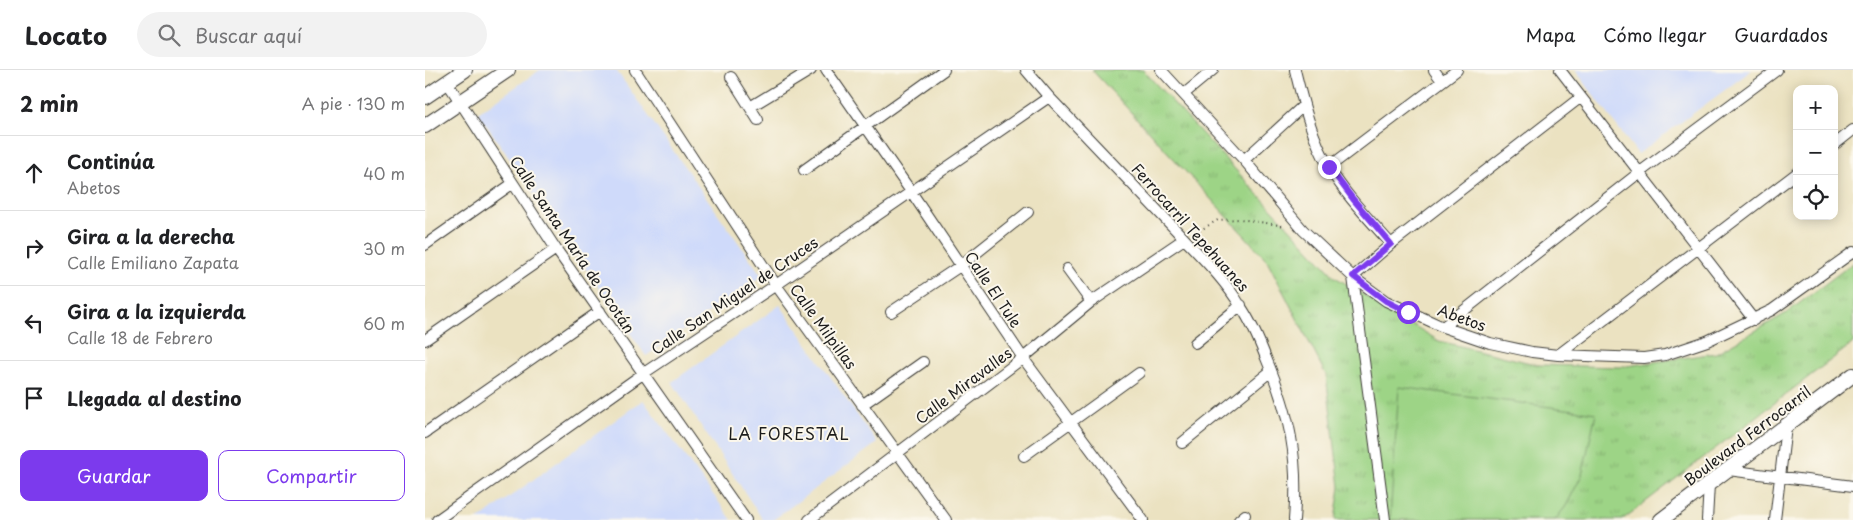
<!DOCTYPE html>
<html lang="es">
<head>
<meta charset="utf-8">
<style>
  :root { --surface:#fff; --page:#f2f2f2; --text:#202124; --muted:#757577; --line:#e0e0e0; --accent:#7c3aed }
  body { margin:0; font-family:"Playpen Sans",sans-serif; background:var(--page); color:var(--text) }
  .controls { position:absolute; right:15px; top:15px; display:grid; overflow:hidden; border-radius:10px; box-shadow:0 2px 12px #0003 }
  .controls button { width:45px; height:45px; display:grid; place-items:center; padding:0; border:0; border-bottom:1px solid var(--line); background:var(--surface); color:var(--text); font:25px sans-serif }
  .stop { position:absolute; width:15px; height:15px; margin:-11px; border:4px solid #7c3aed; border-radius:50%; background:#fff }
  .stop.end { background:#7c3aed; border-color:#fff; box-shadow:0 1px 5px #0008 }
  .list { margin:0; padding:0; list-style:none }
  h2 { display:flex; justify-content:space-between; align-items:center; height:65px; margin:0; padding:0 20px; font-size:21px }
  h2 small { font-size:16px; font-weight:400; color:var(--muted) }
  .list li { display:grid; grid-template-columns:32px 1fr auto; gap:15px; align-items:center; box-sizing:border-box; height:75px; padding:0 20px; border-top:1px solid var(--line) }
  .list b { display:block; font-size:19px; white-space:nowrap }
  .list p { margin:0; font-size:16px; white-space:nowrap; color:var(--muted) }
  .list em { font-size:16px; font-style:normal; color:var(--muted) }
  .actions { display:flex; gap:10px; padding:15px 20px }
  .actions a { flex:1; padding:11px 0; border:1px solid var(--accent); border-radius:10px; text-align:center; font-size:18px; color:var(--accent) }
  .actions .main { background:var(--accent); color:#fff }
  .icon { flex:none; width:28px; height:28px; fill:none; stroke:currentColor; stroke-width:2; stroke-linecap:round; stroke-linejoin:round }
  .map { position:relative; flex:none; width:1428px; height:450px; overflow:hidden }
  header { display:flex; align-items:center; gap:30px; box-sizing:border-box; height:70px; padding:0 25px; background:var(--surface); border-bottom:1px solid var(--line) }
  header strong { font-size:24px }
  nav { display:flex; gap:28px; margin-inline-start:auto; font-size:18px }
  .search { width:350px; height:45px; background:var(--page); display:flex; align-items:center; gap:12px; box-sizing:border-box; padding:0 18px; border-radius:28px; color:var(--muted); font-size:19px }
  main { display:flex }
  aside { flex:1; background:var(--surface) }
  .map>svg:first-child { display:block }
  .built { fill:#cfdafa }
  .grass { fill:url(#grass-tufts); stroke:#5c7851 }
  .green { fill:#9dd486; stroke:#5c7851 }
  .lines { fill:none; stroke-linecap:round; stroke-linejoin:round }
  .street-casing { stroke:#3b3a35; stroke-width:12 }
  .secondary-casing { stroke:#3b3a35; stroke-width:16 }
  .path { stroke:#3b3a35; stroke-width:2; stroke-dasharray:1 4; stroke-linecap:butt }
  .street { stroke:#fff; stroke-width:10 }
  .secondary { stroke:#fff; stroke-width:14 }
  .route { stroke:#7c3aed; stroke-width:6 }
  .labels { text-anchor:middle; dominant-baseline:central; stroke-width:4; stroke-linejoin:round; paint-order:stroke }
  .street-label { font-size:15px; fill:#1c1c1c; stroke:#fbf7ec }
  .neighbourhood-label { font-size:16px; letter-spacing:1px; fill:#1c1c1c; stroke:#fbf7ec }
</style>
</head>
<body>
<header>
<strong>Locato</strong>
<div class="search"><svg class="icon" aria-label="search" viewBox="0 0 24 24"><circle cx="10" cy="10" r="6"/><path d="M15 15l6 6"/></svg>Buscar aquí</div>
<nav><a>Mapa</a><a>Cómo llegar</a><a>Guardados</a></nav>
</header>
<main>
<aside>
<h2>2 min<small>A pie · 130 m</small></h2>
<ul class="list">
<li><svg class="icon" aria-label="ahead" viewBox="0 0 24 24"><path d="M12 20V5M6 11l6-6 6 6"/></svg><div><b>Continúa</b><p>Abetos</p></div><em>40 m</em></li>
<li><svg class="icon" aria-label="right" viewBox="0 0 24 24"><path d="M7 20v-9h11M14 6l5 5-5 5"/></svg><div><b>Gira a la derecha</b><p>Calle Emiliano Zapata</p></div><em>30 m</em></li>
<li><svg class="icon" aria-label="left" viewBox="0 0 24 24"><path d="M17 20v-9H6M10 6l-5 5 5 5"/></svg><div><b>Gira a la izquierda</b><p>Calle 18 de Febrero</p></div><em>60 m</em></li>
<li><svg class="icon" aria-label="arrive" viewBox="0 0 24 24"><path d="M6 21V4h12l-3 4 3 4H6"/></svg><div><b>Llegada al destino</b></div></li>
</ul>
<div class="actions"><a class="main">Guardar</a><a>Compartir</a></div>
</aside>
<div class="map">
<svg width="1428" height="450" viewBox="0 0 1428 450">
  <defs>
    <pattern id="grass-tufts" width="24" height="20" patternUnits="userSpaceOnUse" patternTransform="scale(1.25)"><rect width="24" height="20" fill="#9dd486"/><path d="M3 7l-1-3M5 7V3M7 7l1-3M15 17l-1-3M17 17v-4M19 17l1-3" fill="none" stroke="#87b573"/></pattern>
  </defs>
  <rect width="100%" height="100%" fill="#fbf7ec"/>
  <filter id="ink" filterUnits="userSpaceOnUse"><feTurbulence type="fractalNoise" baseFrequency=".02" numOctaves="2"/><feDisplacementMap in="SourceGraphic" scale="10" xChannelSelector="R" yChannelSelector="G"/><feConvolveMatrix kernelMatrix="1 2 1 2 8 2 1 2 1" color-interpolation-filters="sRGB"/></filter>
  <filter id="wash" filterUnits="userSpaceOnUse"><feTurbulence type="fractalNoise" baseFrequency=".0096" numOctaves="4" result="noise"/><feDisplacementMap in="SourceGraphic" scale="20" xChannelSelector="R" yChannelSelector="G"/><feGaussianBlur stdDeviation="1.12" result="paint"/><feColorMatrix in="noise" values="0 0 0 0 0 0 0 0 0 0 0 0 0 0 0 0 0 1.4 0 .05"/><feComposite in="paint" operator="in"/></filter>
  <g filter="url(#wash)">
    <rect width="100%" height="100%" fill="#ebe2c1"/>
    <path class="built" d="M115,0h76l146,206 -116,80 -168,-243z
      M1150,0h177l-114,84z
      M355,235l97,138 -104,77h-10l-91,-138z
      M218,330l89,120h-254z"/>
    <path class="grass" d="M667,0h51l192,207 104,64 100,24 81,2 96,-14 69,-39 68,-51v80l-231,177h-287l5,-33 -14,-112 -59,-115z"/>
    <path class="green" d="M974,317l197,26 -14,62 -16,31 -11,14h-165z"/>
  </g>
  <g filter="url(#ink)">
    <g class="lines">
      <g class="street-casing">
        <path id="street" d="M210,0l141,215 170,235
          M401,0l86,123 111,165 120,162
          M601,0l23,27c42,44 84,88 126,132 23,25 49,49 66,78 11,16 18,33 25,51 24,57 33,99 28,162
          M736,0l83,90 59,70 50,47 33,24 22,10 35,16 47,16 42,9 26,3 86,3 21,-3 42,-14 65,-31 81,-58
          M870,0c8,33 17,69 35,99 16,27 40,51 61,75
          M1009,0l8,11
          M1135,0l194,250
          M306,7l27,43
          M22,12l109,167 190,271
          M759,24l29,-24
          M325,37l61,-37
          M1409,75l19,-15
          M819,90l60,-55
          M904,97l128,-97
          M379,100l140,-100
          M0,175l87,-61
          M642,199l24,33
          M466,242l69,-46 68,-54
          M1018,257l197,-155 137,-102
          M0,270l131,-91
          M770,273l46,-38
          M1133,285l239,-182
          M437,335l61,-43
          M0,363l175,-122
          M757,373l89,-72
          M599,386l115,-83
          M1303,400l125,16
          M12,450l207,-147 132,-88 273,-188
          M384,450l214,-162 68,-56 93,-63
          M814,450l6,-5
          M960,450l-32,-243 38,-33 190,-147
          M1282,450l2,-36
          M1350,450l11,-94"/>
      </g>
      <g class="secondary-casing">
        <path id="secondary" d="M0,27l40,-27
          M0,56l83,-56
          M1236,450l192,-145"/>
      </g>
      <path class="path" d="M770,163l23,-13 22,-1 46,7"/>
      <use href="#street" class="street"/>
      <use href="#secondary" class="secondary"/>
    </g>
  </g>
  <g class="lines" filter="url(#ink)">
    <path class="route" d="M904,97l24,32 38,45 -38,32 33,25 22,11"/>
  </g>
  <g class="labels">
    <g class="street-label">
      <text transform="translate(766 157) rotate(48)">Ferrocarril Tepehuanes</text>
      <text transform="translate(148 174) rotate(56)">Calle Santa María de Ocotán</text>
      <text transform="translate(569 219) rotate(56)">Calle El Tule</text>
      <text transform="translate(309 225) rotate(-34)">Calle San Miguel de Cruces</text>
      <text transform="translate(1037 247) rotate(20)">Abetos</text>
      <text transform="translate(399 256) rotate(54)">Calle Milpillas</text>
      <text transform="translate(538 315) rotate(-37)">Calle Miravalles</text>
      <text transform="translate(1322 365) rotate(-37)">Boulevard Ferrocarril</text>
    </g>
    <g class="neighbourhood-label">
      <text x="364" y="363">LA FORESTAL</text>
    </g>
  </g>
</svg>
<div class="controls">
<button>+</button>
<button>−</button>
<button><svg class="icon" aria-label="locate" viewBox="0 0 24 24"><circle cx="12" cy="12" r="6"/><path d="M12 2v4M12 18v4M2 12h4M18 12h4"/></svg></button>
</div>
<div class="stop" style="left:983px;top:242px"></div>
<div class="stop end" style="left:904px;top:97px"></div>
</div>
</main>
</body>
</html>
